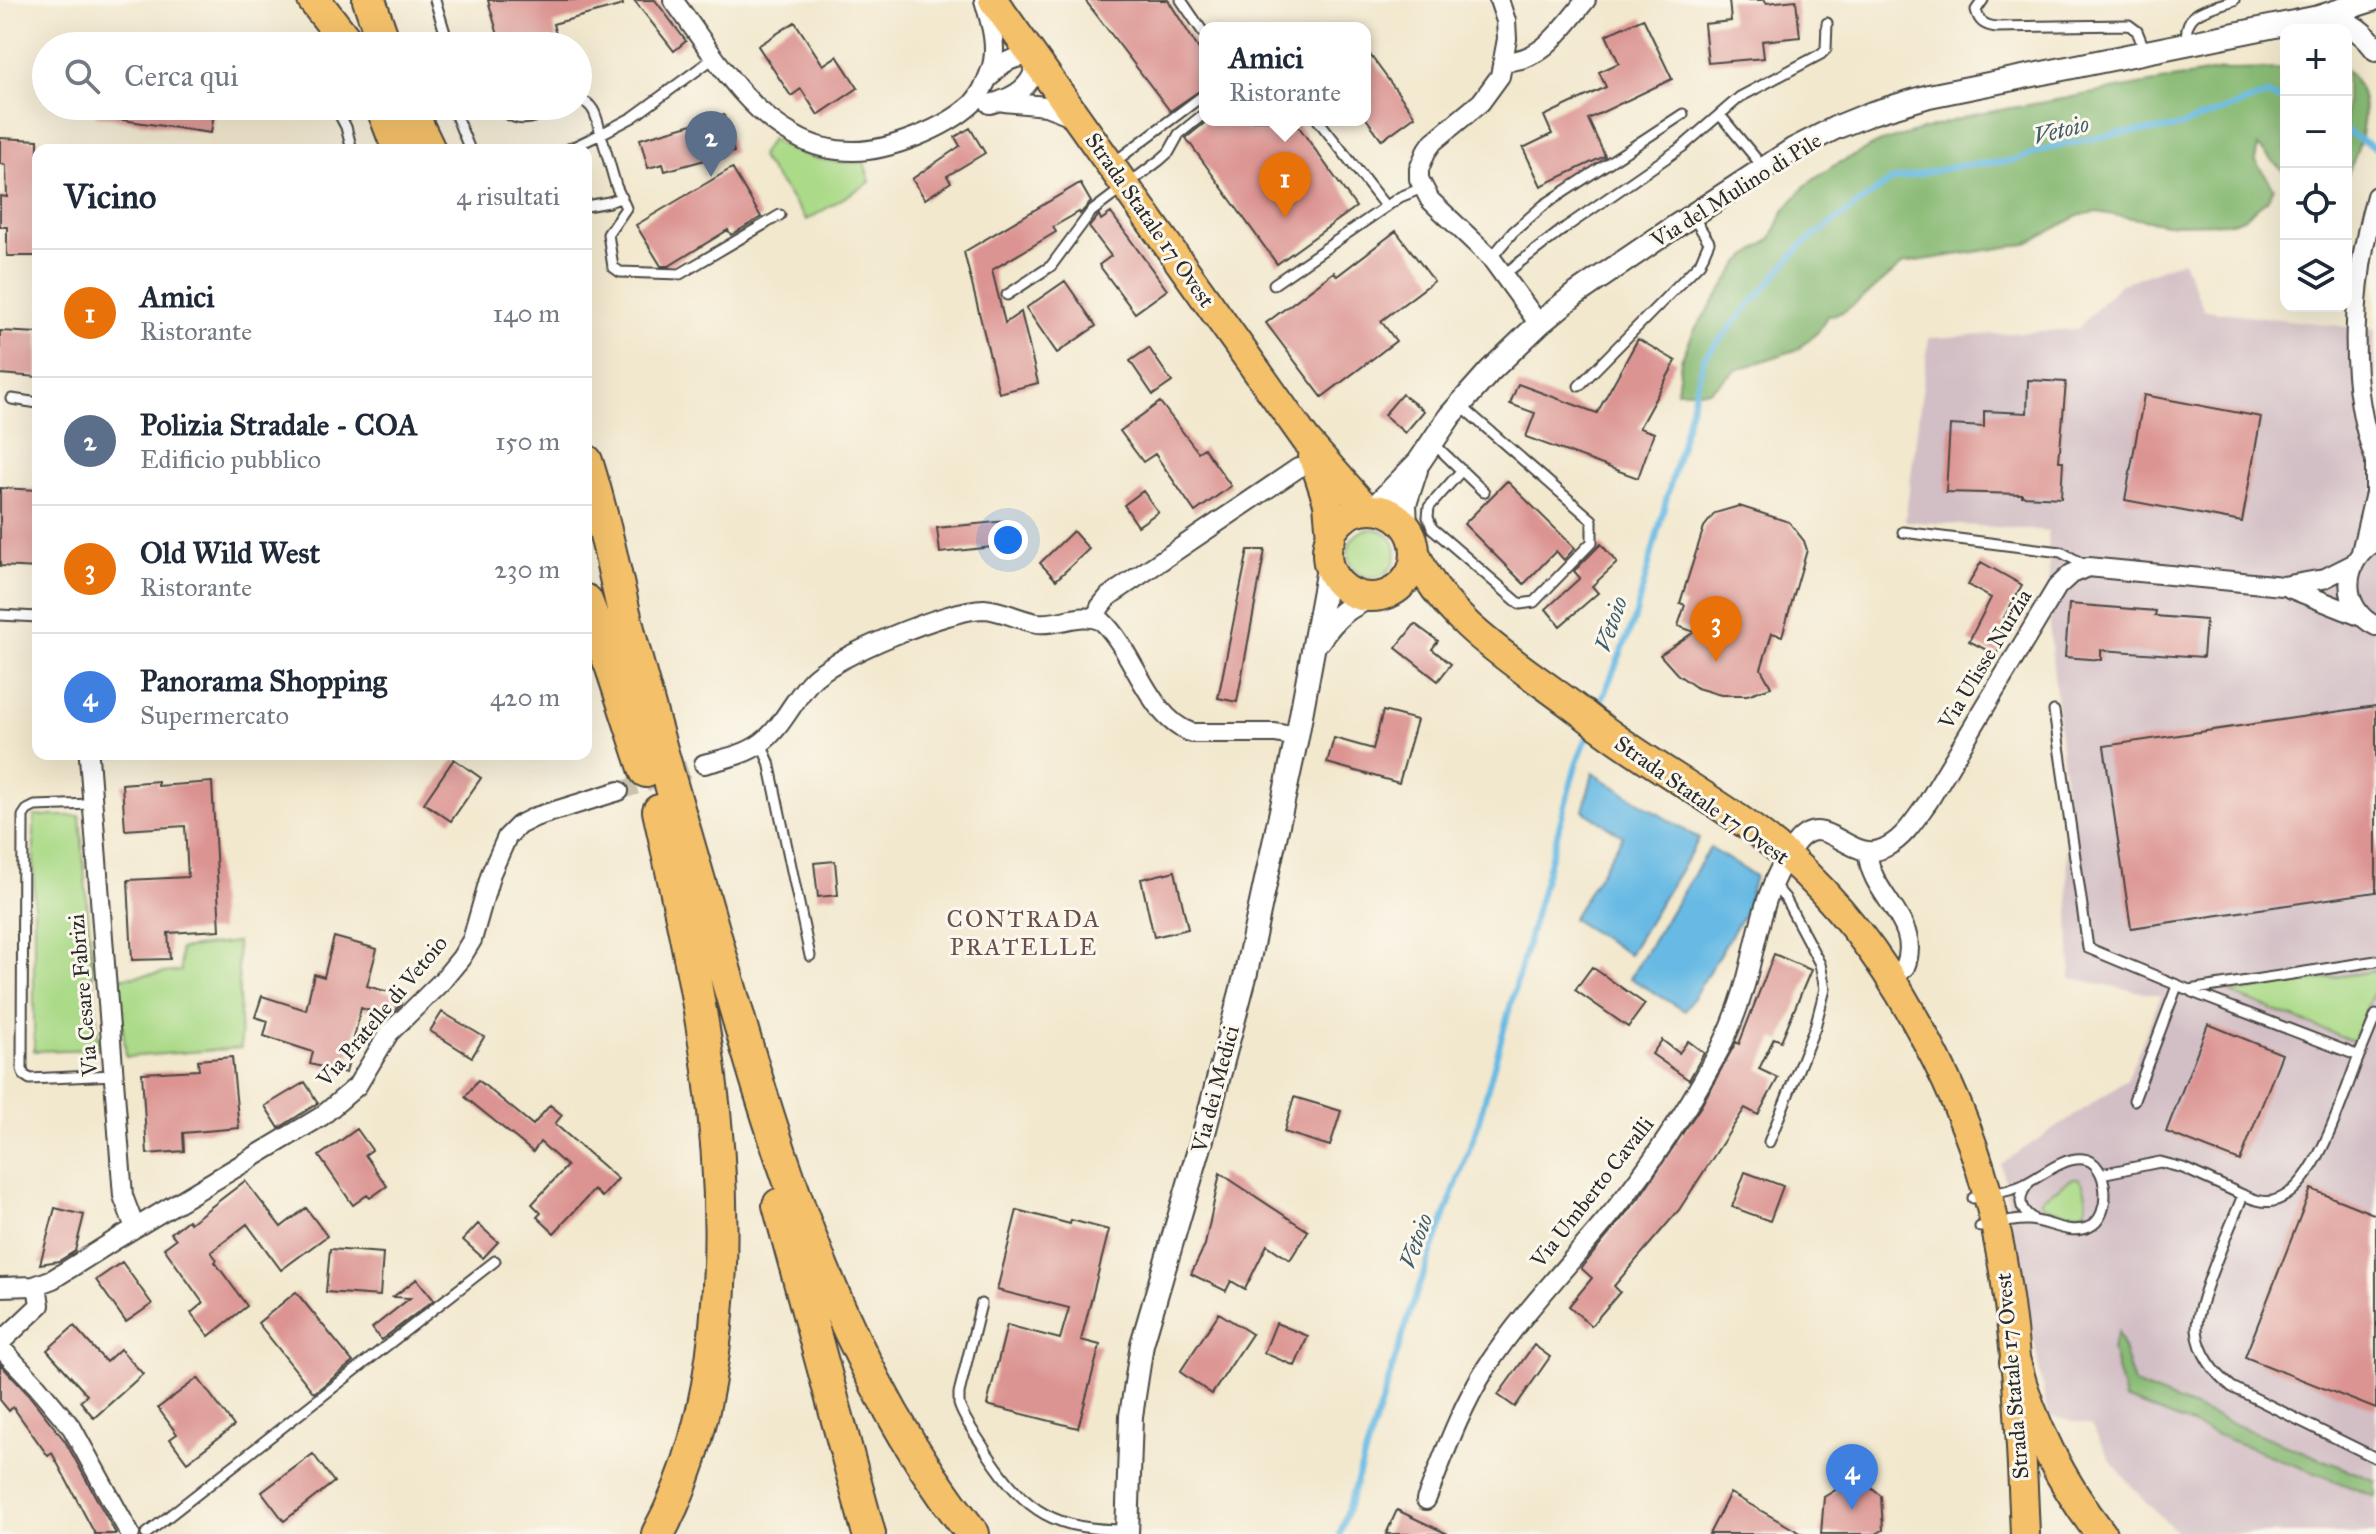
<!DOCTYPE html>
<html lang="it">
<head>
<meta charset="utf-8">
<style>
  :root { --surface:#fff; --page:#f6f6f7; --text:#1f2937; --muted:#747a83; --line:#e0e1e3; --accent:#db2777 }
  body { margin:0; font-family:"IM FELL Great Primer",serif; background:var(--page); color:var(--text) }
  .controls { position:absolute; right:24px; top:24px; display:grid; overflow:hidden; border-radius:16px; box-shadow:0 8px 32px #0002 }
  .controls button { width:72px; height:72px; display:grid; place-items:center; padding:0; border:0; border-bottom:2px solid var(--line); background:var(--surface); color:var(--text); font:40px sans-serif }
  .you { position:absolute; left:1008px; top:540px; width:28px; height:28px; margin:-20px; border:6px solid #fff; border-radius:50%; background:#1a73e8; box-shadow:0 0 0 12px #1a73e833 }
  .badge { display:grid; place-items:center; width:52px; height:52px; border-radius:50%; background:var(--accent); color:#fff; font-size:26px; font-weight:700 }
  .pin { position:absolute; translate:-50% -66px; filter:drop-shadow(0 2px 4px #0008) }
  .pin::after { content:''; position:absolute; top:42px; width:28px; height:24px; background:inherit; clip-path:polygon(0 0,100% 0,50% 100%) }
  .popup { position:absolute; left:1199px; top:22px; width:172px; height:104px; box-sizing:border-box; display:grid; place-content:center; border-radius:16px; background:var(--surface); filter:drop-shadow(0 2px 6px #0005); font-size:26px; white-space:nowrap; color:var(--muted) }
  .popup b { font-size:30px; color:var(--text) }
  .popup::after { content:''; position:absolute; left:50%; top:100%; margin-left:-16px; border:16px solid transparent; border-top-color:var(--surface) }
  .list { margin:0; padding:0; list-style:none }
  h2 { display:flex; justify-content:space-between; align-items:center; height:104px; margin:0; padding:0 32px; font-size:34px }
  h2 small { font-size:26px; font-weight:400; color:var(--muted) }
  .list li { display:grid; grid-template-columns:52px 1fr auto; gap:24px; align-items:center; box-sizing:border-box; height:128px; padding:0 32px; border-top:2px solid var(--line) }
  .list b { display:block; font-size:30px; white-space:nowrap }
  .list p { margin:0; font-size:26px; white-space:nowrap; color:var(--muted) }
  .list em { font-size:26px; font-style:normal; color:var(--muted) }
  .icon { flex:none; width:44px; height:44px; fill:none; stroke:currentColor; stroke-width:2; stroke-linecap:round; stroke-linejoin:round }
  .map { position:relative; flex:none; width:2376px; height:1534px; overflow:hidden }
  .search { position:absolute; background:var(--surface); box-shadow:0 8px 32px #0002; left:32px; top:32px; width:560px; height:88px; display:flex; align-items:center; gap:20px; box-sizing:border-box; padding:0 28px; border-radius:44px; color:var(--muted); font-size:30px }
  .panel { position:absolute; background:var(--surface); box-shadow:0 8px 32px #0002; left:32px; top:144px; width:560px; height:616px; border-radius:16px }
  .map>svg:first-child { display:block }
  .industrial { fill:#d2bec5 }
  .green { fill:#abda88; stroke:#6b825a; stroke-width:2 }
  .forest { fill:#88ba74; stroke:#5a7250; stroke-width:2 }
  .water { fill:#68bae4; stroke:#4a7288; stroke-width:2 }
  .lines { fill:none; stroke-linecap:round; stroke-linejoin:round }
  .stream { stroke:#68bae4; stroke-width:6 }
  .building { fill:#dc9492 }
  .minor-tunnel { stroke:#cac2ad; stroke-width:18; stroke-dasharray:18 9; stroke-linecap:butt }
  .service-casing { stroke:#494743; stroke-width:13 }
  .minor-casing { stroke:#494743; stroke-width:22 }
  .tertiary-casing { stroke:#494743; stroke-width:26 }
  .primary-casing { stroke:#494743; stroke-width:32 }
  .trunk-casing { stroke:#494743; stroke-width:34 }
  .motorway-casing { stroke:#494743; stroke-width:36 }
  .service { stroke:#fff; stroke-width:9 }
  .minor { stroke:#fff; stroke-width:18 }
  .tertiary { stroke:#fff; stroke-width:22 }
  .primary { stroke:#f4c16a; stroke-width:28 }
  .trunk { stroke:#f4c16a; stroke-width:30 }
  .motorway { stroke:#f4c16a; stroke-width:32 }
  .labels { text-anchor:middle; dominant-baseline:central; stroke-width:6; stroke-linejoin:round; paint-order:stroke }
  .street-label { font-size:22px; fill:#2b2b2b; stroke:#fbf7ec }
  .water-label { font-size:24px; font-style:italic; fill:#405d6c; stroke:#fbf7ec }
  .neighbourhood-label { font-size:24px; letter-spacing:2px; fill:#69504f; stroke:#fbf7ec }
</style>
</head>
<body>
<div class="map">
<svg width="2376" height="1534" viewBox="0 0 2376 1534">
  <rect width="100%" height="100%" fill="#fbf7ec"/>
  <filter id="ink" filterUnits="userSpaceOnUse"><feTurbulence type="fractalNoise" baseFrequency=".0125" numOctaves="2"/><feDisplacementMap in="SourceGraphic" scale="16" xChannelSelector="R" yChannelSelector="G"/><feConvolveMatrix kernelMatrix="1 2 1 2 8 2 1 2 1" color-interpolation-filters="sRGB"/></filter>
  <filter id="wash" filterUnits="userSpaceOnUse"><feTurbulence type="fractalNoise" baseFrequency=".006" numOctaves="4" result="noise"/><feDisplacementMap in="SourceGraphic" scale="32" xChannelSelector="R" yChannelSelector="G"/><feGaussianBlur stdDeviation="1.8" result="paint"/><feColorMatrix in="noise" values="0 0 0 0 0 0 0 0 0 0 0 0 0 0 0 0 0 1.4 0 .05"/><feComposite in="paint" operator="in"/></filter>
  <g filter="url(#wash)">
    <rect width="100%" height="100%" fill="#f2e8ce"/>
    <path class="industrial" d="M2183,260l21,50 170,20 2,1204h-197l-37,-36 -29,-34 -22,-38 -43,-10 -47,-252 126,-84 34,-84 -90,-18 -6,-191 -15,-152 -2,-104 -143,-10 24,-183 148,-9 42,-44z"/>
    <path class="green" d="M771,139c29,18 59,26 93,23l6,20 -63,38 -47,-63z
      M1348 553a24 24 0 1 1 48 0a24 24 0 1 1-48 0Z
      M34,816h46l19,233 -65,2z
      M237,942l4,106 -115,9 -8,-79 63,-7 -1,-22z
      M2376,971v14l-23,56 -123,-48z
      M2073,1178h5c7,5 11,25 6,33 -12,3 -32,-1 -42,-7l-1,-5z"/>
    <path class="forest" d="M2286,69v105l-28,-28 -3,15 19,26 -7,13 -24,18 -14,5 -62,1 -70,-12 -17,3 -54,29 -122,19 -37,32 -24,17 -16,4 -8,15 -21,18 -62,21 -27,21h-32l4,-31 13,-29 47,-70 30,-22 13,-28 21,-25 28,-20 48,-24 92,-27 249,-45z
      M2346,70c30,25 16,75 0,108z
      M2118,1332l16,52 242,97v16l-251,-98 -13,-50z"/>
    <path class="water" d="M1593,773l106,66 -70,115 -57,-35 51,-83 -40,-25z
      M1710,848l45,28 -10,36 -60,99 -55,-33z"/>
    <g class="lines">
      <path class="stream" d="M2346,131l30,18
        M1596,714l38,-93 70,-263 99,-114 88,-64 67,-14 53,-5 45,-15 59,-12 58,-6 93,-33 20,6
        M1340,1534l73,-231 64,-175 99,-363 15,-37"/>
    </g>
    <g id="blocks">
      <path class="building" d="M488,0h134l1,5 -70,19 6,22h-58z
        M634,0h21l31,41 -12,10z
        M1085,0h83l37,59v28l-35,24z
        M1729,0h36l1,3 30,-3 4,37 -38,4 2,17 -56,5 -4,-39 27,-3z
        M1643,18l29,61 -84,40 17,37 -64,30 -18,-38 29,-14 -8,-18 62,-29 -7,-15 20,-9 -13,-28z
        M795,22l28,43 14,-9 21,32 -40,27 -17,-26 -10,7 -33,-50z
        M1365,48l50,68 -33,24 -17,-23z
        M96,106h119l-4,27 -116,-17z
        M724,115l10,37 -69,19 -2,-7 -15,4 -8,-29z
        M1208,120h86l62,87 -79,57 -91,-126z
        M970,128l15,25 -38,23 4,6 -26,17 -13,-20 48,-33 -5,-9z
        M0,138l38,2v116h-31v-29h-7v-31l7,1 -1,-32 -6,-1z
        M732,168l29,49 -30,18 -3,-5 -59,36h-8l-25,-41z
        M1080,183l11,19 -11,12 -1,-2 -26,15 3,5 -64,38 13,53 16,-11 17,71 -39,10 -35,-141z
        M1111,213l56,77 -32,23 -36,-48 12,-9 -22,-29 10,-12 2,5z
        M1396,231l38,50 -53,40 15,20 -74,56 -56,-74 68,-51 3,4z
        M1065,281l31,45 -39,27 -31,-45z
        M0,331l38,2v44l-38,-3z
        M1638,339l38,22 -37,67 15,5 -16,45 -112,-41 9,-24 -25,-9 8,-20 79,29z
        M1149,348l23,34 -19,13 -23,-34z
        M2028,380l38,2 -7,79h4l-2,37 -39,-2v-2l-76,-2 4,-67 34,2v-16l43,2z
        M1402,394l22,17 -19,22 -21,-18z
        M2144,395l117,22 -19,105 -117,-22z
        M1160,402l38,50 6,-4 27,38 -36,26 -40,-58 -12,8 -23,-31z
        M1507,481l68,67 -11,12 -8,-9 -32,33 -60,-60z
        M0,488l38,2v78l-38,-2z
        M1143,491l15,21 -20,14 -14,-21z
        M1739,506l50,16 15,19 3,9 -25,86 -10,-3 -11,36 10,18 -24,8h-26l-24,-7 -20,-14 -17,-19 34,-23 -16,-6 7,-21 -5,-2 24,-76 11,-14z
        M1006,521l3,24 -69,8 -3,-25z
        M1073,531l16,18 -33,31 -16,-17z
        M1601,544l16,19 -25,23 6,7 -38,33 -14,-17 34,-31 -6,-7z
        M1248,550h17l-28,152 -19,-4z
        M1981,562l41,23 -21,38 9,5 -14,27 -27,-14 22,-43 -23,-13z
        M2069,604l87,7 -1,5 51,4 -3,37 -102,-7v10l-36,-3z
        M1415,624l23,17 -6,8 19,15 -13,17 -42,-33z
        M2376,706v186l-245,36 -27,-182z
        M1383,711l34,9 -18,63 -72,-20 7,-25 39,11z
        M454,759l27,19 -30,43 -27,-18z
        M158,781v5l54,-4 8,148 -52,3 2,26 -38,1 -4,-80 60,-3 -3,-51 -60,4 -3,-46z
        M835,861l3,34 -20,2 -4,-34z
        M1175,871l13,58 -34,8 -13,-58z
        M334,937l43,12 -10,37 36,10 -2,8 -12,13 -28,-9 -15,65 -36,-9 3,-12 -49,-16 4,-15 -13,-4 7,-21 44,14 8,-36 10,3z
        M1774,954l37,16 -30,71 -7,-3 -15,31 19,9 -20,37 -13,-7 -66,102 -65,76 6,6 -29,34 -22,-20 23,-28 -11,-10 58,-70 62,-92 35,-64 3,2z
        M1592,967l53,37 -17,23 -53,-37z
        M442,1012l42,25 -12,20 -42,-26z
        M2208,1024l74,30 -42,107 -74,-29z
        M1662,1040l17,13 9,-12 16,12 -15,27 -37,-26z
        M232,1057l7,71 -56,5 1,18 -37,3 -5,-81 57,-3 -1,-10z
        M478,1080l55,45 17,-20 12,10 -7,9 63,55 -16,18 -8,-7 -40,43 -17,-16 4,-4 -9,-9 35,-38 -27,-24 -7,10 -68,-55z
        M305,1082l13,21 -39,25 -14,-22z
        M1294,1097l47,14 -11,35 -46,-14z
        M357,1129l15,21 -7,5 22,31 -17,12 -3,-3 -14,10 -34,-49z
        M1745,1172l38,14 -13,35 -38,-14z
        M1220,1173l88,58 -18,29 -23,-15 -22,44 -14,-8 -5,10 -35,-17 14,-29z
        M245,1181l36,46 25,-19 21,28 -46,34 -34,-46 -36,28 6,8 -2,2 32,44 -38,30 -18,-23 12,-10 -39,-55 12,-9 -5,-6 17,-13 2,3z
        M2311,1189l65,26v194l-131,-52z
        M55,1208l29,7 -9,36 -16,10 -19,3z
        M1017,1210l53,14 1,-4 38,10 -28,110 19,5 -22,83 -91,-23 20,-80 53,14 9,-31 -72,-18z
        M478,1224l20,18 -15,16 -20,-18z
        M330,1249l53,4 -3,43 -54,-4z
        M122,1262l30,42 -26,18 -30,-42z
        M417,1279l17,21 -53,40 -9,-12 38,-30 -17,-1z
        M296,1292l57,70 -39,31 -56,-70z
        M1219,1313l33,21 -40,60 -32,-22z
        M1276,1323l32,13 -13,30 -31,-13z
        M74,1326l32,36 14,-13 23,25 -49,44 -14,-17 7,-6 -40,-45z
        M1534,1345l16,12 -35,50 -17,-12z
        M0,1364l28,30 37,47 51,93h-21l-43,-81 -4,3 -35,-49 -4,4 -9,-11z
        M198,1378l36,48 -47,36 -17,-23 7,-5 -19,-26z
        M313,1454l21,28 -50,39 -22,-29z
        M1857,1477l24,19 2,34 -7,4h-55l3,-37z
        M1730,1493l72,41h-93z
        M1397,1510l51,24h-62z"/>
    </g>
  </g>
  <g filter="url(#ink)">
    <use href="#blocks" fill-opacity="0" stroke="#494743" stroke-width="2"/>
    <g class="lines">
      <path class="minor-tunnel" d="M619,791l85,-27"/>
      <g class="service-casing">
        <path id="service" d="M435,0l14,46
          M1181,0l24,35
          M1983,0l-7,10c3,12 8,15 20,17l133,-2 8,6 8,20
          M2187,42c-5,-32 22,-33 47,-42
          M715,57l-82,60 -32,17 15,52 10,22 -18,26 5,33 7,5 60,2 100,-59
          M335,106l11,21 6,23
          M452,106l18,44
          M499,106c21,23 37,10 61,0
          M1720,115l43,52
          M1318,120l68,87
          M567,150l34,-16c-4,-14 -6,-32 -23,-34
          M1113,163l92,-69
          M586,206l23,-4 13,-5
          M1491,258l22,-26 31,-27 139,-91
          M1503,275l63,-48 116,-80 58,-50 81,-43 5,-5 1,-26
          M1274,284l126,-87 22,-9
          M1007,295l44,-29 40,-54 69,-52 9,-8 10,-18 26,-21
          M1579,386l121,-123 9,-21 -17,-27
          M12,399l26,4
          M1460,405l132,115v22l-58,60 -14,2 -88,-76 -4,-11 1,-10 33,-37
          M1432,442l52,50
          M1903,532l158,20 27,15
          M0,615l38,2
          M2054,711l34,237 101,42 187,-29
          M761,744l8,18 41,194
          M92,804l-57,2 -8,4 -4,6 -1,253 2,6 6,4 84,-4
          M2192,992l167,64 17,-41
          M2134,1100l43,-114
          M1769,1142l46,-115 10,-38 -5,-25 -35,-66 -13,-15
          M2101,1174l59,-12 23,6 60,27c-11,29 -48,109 -46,135 2,23 17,43 35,57l144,71
          M2028,1184c-10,12 -10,25 4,34
          M2243,1195c10,4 19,8 30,6 44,-10 70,-107 86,-145
          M1973,1198c16,-3 33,-6 48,-12 19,-8 40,-29 62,-27 26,2 30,58 6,68 -20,9 -40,-6 -60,-7 -16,-1 -33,4 -49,7
          M981,1304l-22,89v11c5,17 19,33 28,49 39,60 68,77 140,77
          M146,1534l349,-273"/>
      </g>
      <g class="minor-casing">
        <path id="minor" d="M673,0c35,46 69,108 122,136 17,10 39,15 59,15 35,0 92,-23 118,-47 9,-9 14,-21 18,-32 9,-23 1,-49 -6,-72
          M1499,0l7,21 1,18 -7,37 -19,26 -48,40 -7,10 -7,17v10l11,21 61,58 48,66
          M1505,61c36,2 60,-36 81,-61
          M990,77c11,-15 26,-22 45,-21 3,29 -21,42 -45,48
          M1004,102l42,4 26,10
          M2376,196c-23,81 -31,186 0,266
          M2376,542c-35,18 -36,67 0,84
          M2361,552l14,-59v-34
          M2289,588l73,29
          M1096,618l4,-11 9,-11 189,-128
          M89,757l34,439 12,32
          M704,764c19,-5 41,-9 57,-21 21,-15 32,-43 50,-62 23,-25 138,-72 173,-72 19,1 34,11 53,14 22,3 44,-12 65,-2 33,31 46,97 90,112h83l22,4
          M1868,853c1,42 56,69 37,114l-13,11
          M0,1287l34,-1 19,-7 62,-39 207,-124 35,-30 32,-53 53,-52 19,-23 11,-18 19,-67 16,-36 12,-12 16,-8 84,-26
          M0,1343l40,-38 -3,-20
          M0,1347l37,39 35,42 58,106
          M1426,1500c18,-45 34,-91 60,-132 37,-57 87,-107 130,-160 36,-45 69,-95 97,-146 15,-26 26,-55 34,-84 12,-47 18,-95 49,-135 30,-37 55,26 92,3 17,-9 29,-29 40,-44l129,-215 14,-13 17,-7 195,19 40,-7 30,-15"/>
      </g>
      <g class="tertiary-casing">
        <path id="tertiary" d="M2320,17c24,1 42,13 56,32
          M1372,510l47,-48 31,-46 40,-45 49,-47 34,-28 103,-70 118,-77 41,-21 37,-15 57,-17 390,-79 53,-17
          M1406,527l-1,-23 11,-34
          M1319,640c15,-22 29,-35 55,-44
          M1127,1534l4,-118 11,-72 63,-215 40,-152 52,-240 32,-174"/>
      </g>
      <g class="primary-casing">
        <path id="primary" d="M993,0l313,440 61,69
          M1313,457l15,46 3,35
          M1327 553a44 44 0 1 1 88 0a44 44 0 1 1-88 0Z
          M1415,552c27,71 113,118 171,164 64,51 140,87 202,141 50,45 93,101 125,159 32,56 57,113 74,176 30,111 33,228 38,342"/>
      </g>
      <g class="trunk-casing">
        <path id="trunk" d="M2015,1362c16,62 47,122 86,172"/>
      </g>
      <g class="motorway-casing">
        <path id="motorway" d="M314,0l36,46
          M369,0l16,46
          M382,106l17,44
          M408,106l21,44
          M586,461c19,58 29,118 44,176 26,99 56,198 84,296 59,208 121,429 259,601
          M586,601l26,67 34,103
          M779,1205l90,329
          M658,1534c35,-64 51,-136 58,-208 18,-179 -19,-343 -57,-515"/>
      </g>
      <use href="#service" class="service"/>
      <use href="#minor" class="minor"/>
      <use href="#tertiary" class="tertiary"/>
      <use href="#primary" class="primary"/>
      <use href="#trunk" class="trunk"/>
      <use href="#motorway" class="motorway"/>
    </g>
  </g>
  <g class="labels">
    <g class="street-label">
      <text transform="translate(1736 190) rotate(-32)">Via del Mulino di Pile</text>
      <text transform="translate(1150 220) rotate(55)">Strada Statale 17 Ovest</text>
      <text transform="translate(1985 659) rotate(-59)">Via Ulisse Nurzia</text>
      <text transform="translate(1702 800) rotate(35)">Strada Statale 17 Ovest</text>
      <text transform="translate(83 995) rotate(-95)">Via Cesare Fabrizi</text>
      <text transform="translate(382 1011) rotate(-50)">Via Pratelle di Vetoio</text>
      <text transform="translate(1215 1089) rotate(-75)">Via dei Medici</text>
      <text transform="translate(1592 1192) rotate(-52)">Via Umberto Cavalli</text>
      <text transform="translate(2012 1376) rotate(-95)">Strada Statale 17 Ovest</text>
    </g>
    <g class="water-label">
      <text transform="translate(2061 130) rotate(-14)">Vetoio</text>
      <text transform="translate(1611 624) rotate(-71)">Vetoio</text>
      <text transform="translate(1416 1241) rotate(-70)">Vetoio</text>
    </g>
    <g class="neighbourhood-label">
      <text x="1024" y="919">CONTRADA<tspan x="1024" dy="28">PRATELLE</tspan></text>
    </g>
  </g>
</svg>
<div class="controls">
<button>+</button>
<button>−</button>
<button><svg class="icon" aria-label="locate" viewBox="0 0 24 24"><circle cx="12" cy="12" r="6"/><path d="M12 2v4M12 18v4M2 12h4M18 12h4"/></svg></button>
<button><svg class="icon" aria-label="layers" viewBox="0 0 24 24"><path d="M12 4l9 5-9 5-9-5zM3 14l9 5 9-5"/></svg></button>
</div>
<div class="you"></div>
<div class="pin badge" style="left:1285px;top:218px;background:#e8710a">1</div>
<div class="popup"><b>Amici</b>Ristorante</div>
<div class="pin badge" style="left:711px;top:177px;background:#5c6f8a">2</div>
<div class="pin badge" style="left:1716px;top:662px;background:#e8710a">3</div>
<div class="pin badge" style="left:1852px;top:1510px;background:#3f7fe0">4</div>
<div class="search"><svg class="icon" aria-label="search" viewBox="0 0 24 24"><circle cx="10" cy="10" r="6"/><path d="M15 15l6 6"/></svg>Cerca qui</div>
<section class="panel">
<h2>Vicino<small>4 risultati</small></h2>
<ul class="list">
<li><span class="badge" style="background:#e8710a">1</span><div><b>Amici</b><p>Ristorante</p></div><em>140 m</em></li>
<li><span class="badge" style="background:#5c6f8a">2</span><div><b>Polizia Stradale - COA</b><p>Edificio pubblico</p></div><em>150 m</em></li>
<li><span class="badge" style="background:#e8710a">3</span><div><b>Old Wild West</b><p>Ristorante</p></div><em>230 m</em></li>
<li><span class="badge" style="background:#3f7fe0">4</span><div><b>Panorama Shopping</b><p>Supermercato</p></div><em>420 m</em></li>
</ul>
</section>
</div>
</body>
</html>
